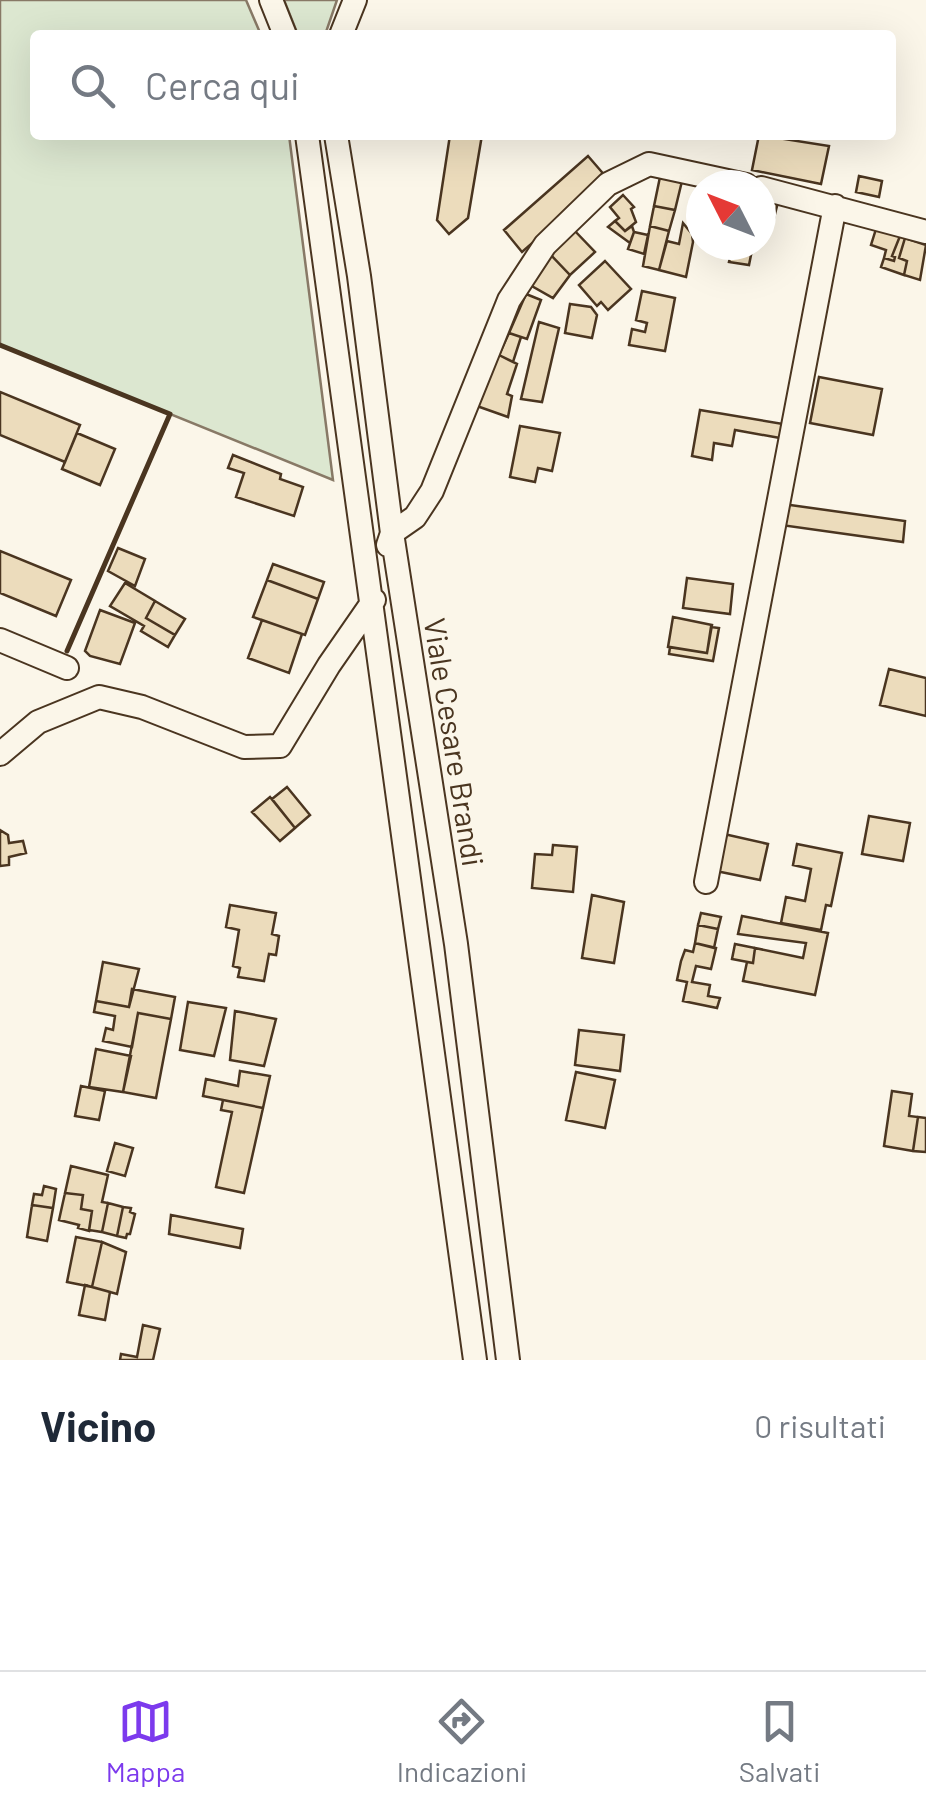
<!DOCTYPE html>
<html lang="it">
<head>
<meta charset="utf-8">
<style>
  :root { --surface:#fff; --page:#f6f6f7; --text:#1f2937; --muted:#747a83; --line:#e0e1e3; --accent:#7c3aed }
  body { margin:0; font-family:Barlow,sans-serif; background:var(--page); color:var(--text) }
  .compass { position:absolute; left:686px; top:170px; width:90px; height:90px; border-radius:50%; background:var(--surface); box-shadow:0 10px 40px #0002; rotate:312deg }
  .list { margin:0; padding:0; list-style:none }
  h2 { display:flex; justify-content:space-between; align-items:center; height:130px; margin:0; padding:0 40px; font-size:42px }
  h2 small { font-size:32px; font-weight:400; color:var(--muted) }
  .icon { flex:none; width:55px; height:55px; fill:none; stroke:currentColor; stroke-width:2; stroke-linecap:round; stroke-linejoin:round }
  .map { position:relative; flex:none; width:926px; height:1360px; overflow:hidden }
  .search { position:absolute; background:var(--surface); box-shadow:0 10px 40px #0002; left:30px; right:30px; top:30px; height:110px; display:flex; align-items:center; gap:25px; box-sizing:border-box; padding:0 35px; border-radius:10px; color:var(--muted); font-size:38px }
  .sheet { height:310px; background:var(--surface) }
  nav { display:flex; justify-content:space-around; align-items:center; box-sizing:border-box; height:140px; border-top:2px solid var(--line); background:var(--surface); font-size:28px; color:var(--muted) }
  nav a { display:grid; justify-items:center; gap:5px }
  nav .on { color:var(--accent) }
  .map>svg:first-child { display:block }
  .green { fill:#dce7d0; stroke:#887966; stroke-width:2.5 }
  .building { fill:#ecdcbc; stroke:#4a3520; stroke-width:2.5 }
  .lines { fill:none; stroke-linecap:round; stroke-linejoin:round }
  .street-casing { stroke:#4a3520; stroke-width:26 }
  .street { stroke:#fbf6e9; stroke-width:22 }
  .wall { stroke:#4a3520; stroke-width:5 }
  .labels { text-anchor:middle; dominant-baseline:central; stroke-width:8; stroke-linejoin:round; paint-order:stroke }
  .street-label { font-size:30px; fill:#4a3520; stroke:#fbf6e9 }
</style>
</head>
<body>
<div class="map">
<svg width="926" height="1360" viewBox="0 0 926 1360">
  <rect width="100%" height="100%" fill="#fbf6e9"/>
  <path class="green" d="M0,0h246l15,35h-226v100h254l44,345 -333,-135z
    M284,0h53l-12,35h-27z"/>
  <path class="building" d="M450,135h32l-14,83 -19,16 -12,-14z
    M759,135l70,11 -8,38 -69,-14z
    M588,156l19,22 -85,74 -18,-22z
    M859,176l23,5 -3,16 -23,-5z
    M660,177l22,4 -7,29 -21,-4z
    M623,195l11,12 -3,2 5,13 -11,9 -10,-10 4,-3 -9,-11z
    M762,199l16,3 -5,20 -12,-2z
    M654,206l21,4 -6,21 -19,-5z
    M615,221l10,10 7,-5 2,6 -4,11 -22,-16z
    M683,223l9,11 1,8 -7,35 -27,-7 8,-29 12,3z
    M650,226l19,5 -10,39 -16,-4z
    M573,229l22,23 -25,23 -22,-23z
    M876,229l24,7 -8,20 3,1 -1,4 -10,-3 2,-8 -15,-5z
    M634,232l14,3 -4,19 -16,-5z
    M900,236l5,2 -6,20 8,3 -3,14 -23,-8 3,-9 10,3 1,-4 -3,-1z
    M905,238l21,7 -6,35 -16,-5 3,-14 -8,-3z
    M733,245h20l-4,20 -20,-3z
    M548,252l22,23 -17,23 -23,-13z
    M605,261l26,28 -23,21 -7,-8 -4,4 -18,-21z
    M642,291l33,7 -10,53 -36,-6 3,-16 13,3 2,-9 -11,-3z
    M526,294l15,6 -14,39 -18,-6z
    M570,304l21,3 6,8 -5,23 -27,-5z
    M539,322l20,6 -17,74 -21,-3z
    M509,333l12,4 -8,25 -14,-7z
    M499,355l18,9 -10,30 5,2 -4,21 -34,-12z
    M819,377l63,12 -9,46 -63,-12z
    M0,392l80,33 -15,37 -65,-27z
    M700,410l83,14 -3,14 -45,-8 -3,16 -18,-3 -2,17 -20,-4z
    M520,426l40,7 -8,38 -14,-3 -3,14 -25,-5z
    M77,433l38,16 -15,36 -38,-16z
    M233,455l48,19 -1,5 23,8 -9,29 -58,-19 8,-24 -16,-5z
    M783,504l122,17 -2,21 -122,-17z
    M118,548l27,11 -10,27 -27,-15z
    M0,551l71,29 -15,36 -56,-23z
    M273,564l51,18 -6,17 -51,-19z
    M687,578l46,6 -3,30 -47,-6z
    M267,580l51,19 -13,36 -52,-18z
    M125,583l30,18 -9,17 29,17 -7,12 -27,-16 3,-5 -34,-20z
    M155,601l30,18 -10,16 -29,-17z
    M100,610l35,13 -15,41 -30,-8 -5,-5z
    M673,617l39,8 -5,28 -39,-6z
    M262,620l40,14 -13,39 -41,-15z
    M711,627l8,1 -6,33 -44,-7 1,-7 37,6z
    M889,669l37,9v38l-46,-11z
    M287,787l23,28 -15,13 -23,-29z
    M270,797l25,31 -15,13 -28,-29z
    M869,816l41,7 -7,38 -41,-7z
    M0,830l8,5 1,8 14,-2 3,12 -17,4v8l-9,1z
    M724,834l44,10 -8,36 -44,-9z
    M797,844l45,9 -11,53 -5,-1 -5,25 -40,-7 5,-26 19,4 6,-32 -18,-4z
    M553,845l24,2 -4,45 -41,-4 3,-34 17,1z
    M592,895l32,7 -10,61 -32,-5z
    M230,905l46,8 -4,21 7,2 -3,19 -7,-1 -5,27 -26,-4 2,-9 -7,-2 6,-36 -13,-3z
    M701,913l20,4 -3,12 -20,-4z
    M742,916l86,17 -13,62 -72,-14 4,-19 6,1 2,-15 48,10 3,-15 -68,-9z
    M698,925l20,4 -4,19 -19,-5z
    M695,943l21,5 -5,21 -15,-3 -4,16 18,3 -2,11 12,2 -3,10 -34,-7 4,-19 -10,-2 4,-19 4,-11 8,2z
    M735,944l20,4 -2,15 -21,-4z
    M103,962l36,7 -10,38 -33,-6z
    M132,989l43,8 -4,22 -33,-6 -6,34 -29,-6 3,-13 7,2 2,-14 -21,-4 2,-11 33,6z
    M188,1002l38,6 -12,48 -34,-6z
    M235,1011l41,8 -12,47 -34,-6z
    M138,1013l33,6 -15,79 -33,-6z
    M579,1030l45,5 -4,36 -45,-6z
    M96,1049l35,7 -8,36 -34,-5z
    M240,1071l30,5 -7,32 -60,-12 3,-17 32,7z
    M576,1072l39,8 -10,48 -39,-8z
    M81,1086l24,5 -6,29 -24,-4z
    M892,1091l20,3 -3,22 9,1 -5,34 -29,-5z
    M223,1100l40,8 -19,85 -28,-6 16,-75 -11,-2z
    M918,1117l8,1v34l-13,-1z
    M115,1143l18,5 -8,28 -18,-5z
    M71,1166l37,9 -6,27 6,1 -6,29 -13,-2 3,-19 -11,-2 2,-14 -18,-2z
    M44,1186l12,3 -3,19 -21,-3 2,-11 8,1z
    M65,1193l18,2 -2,14 11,2 -3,20 -11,-3 1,-3 -20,-5z
    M108,1203l15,4 -6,29 -15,-4z
    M32,1205l21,3 -6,33 -20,-4z
    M123,1207l8,1 -1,4 5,2 -5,20h-3l-1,4 -9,-2z
    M171,1215l72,14 -3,19 -71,-14z
    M76,1237l26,5 -10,45 -25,-5z
    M102,1242l24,10 -9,42 -25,-7z
    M85,1285l25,7 -5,28 -26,-5z
    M143,1325l17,4 -7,31h-33l1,-6 16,3z"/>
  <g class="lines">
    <g class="street-casing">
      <path id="street" d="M271,0l14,35
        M341,35l14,-35
        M307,135l168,1225
        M336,135l23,141 33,257 64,411 52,416
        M761,188l165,44
        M388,545l4,-12 23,-16 17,-26 77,-191 36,-55 63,-61 41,-20 97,21
        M0,640l67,28
        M0,754l38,-32 61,-25 43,10 102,40 36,-1 49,-81 45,-65
        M706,882l129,-676"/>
    </g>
    <use href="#street" class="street"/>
    <path class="wall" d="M0,345l170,69 -103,237"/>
  </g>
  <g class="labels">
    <g class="street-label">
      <text transform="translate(455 742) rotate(81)">Viale Cesare Brandi</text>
    </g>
  </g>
</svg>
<svg class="compass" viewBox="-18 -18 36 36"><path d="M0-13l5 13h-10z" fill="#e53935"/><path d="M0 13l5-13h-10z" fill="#747a83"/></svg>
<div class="search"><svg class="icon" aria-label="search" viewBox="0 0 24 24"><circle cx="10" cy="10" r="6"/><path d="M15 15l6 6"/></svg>Cerca qui</div>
</div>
<section class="sheet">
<h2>Vicino<small>0 risultati</small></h2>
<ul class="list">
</ul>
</section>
<nav>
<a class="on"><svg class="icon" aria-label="map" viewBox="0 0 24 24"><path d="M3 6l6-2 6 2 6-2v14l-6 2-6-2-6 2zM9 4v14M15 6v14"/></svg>Mappa</a>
<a><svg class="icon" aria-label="directions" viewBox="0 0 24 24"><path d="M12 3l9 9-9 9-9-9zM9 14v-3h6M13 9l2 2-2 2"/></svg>Indicazioni</a>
<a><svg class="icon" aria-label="saved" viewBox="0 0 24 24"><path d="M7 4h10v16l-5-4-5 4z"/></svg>Salvati</a>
</nav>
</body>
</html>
